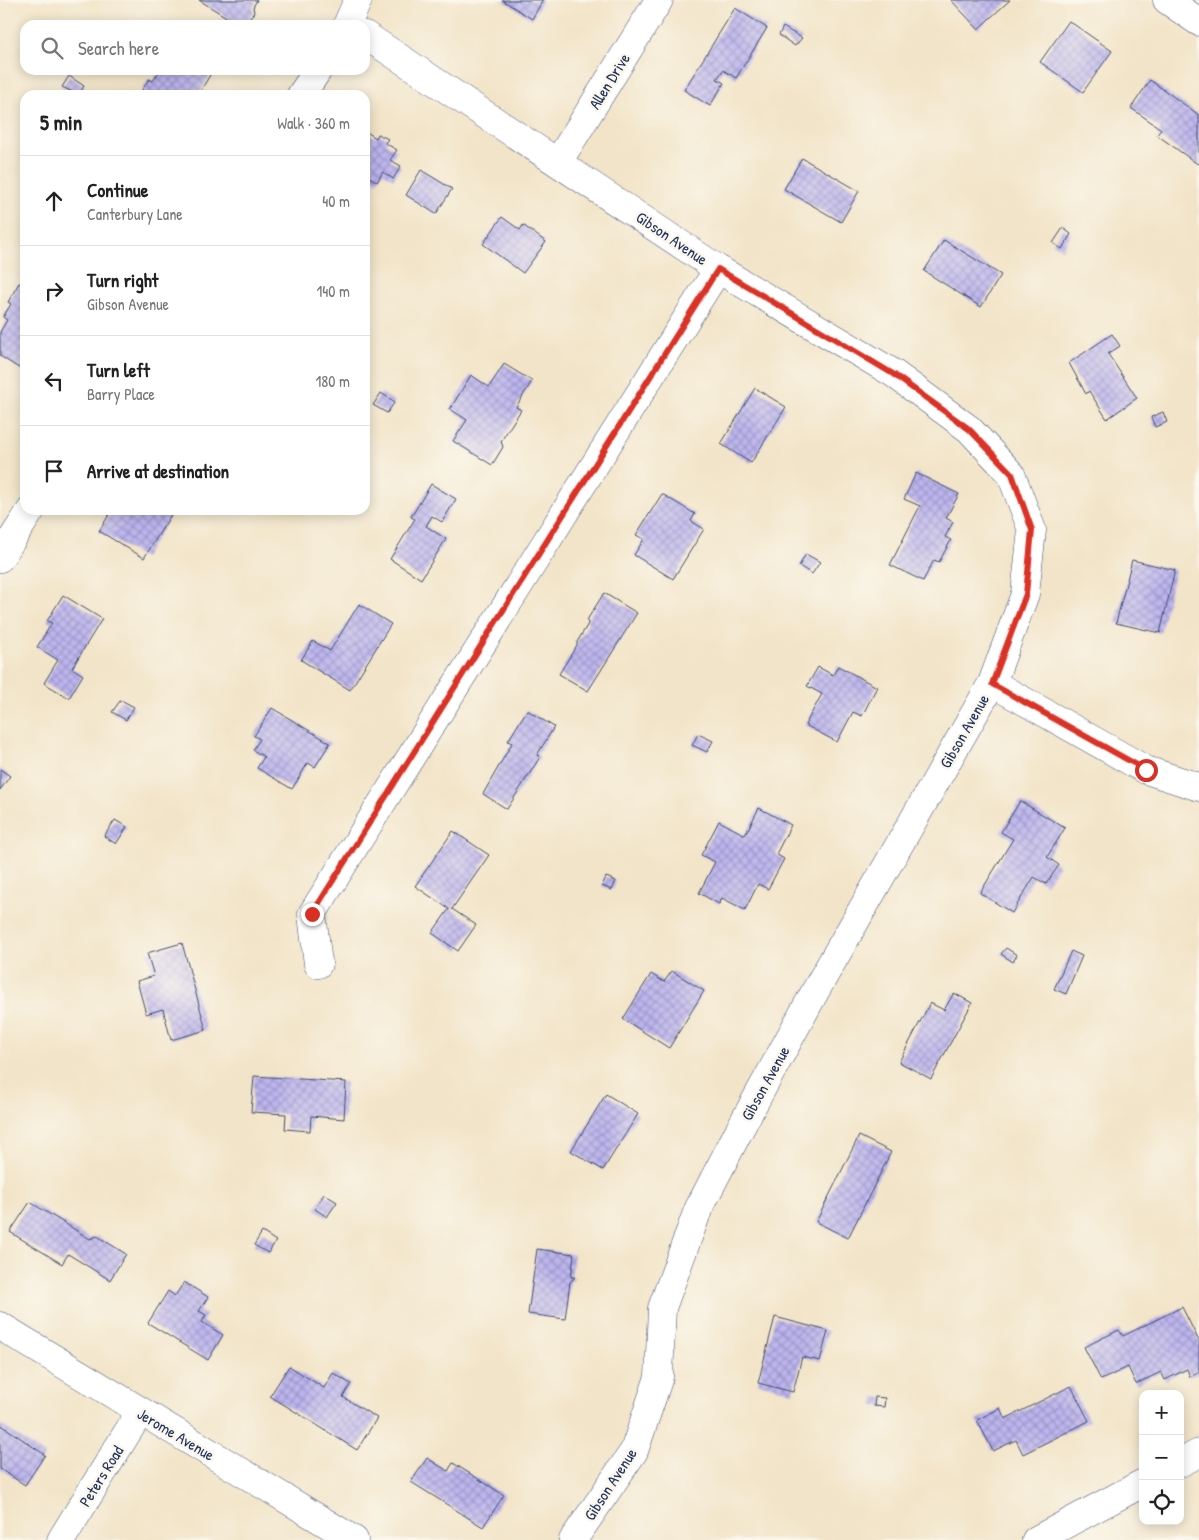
<!DOCTYPE html>
<html lang="en">
<head>
<meta charset="utf-8">
<style>
  :root { --surface:#fff; --page:#f6f6f6; --text:#222; --muted:#767676; --line:#e0e0e0 }
  body { margin:0; font-family:"Patrick Hand",sans-serif; background:var(--page); color:var(--text) }
  .controls { position:absolute; right:15px; bottom:15px; display:grid; overflow:hidden; border-radius:10px; box-shadow:0 2px 12px #0003 }
  .controls button { width:45px; height:45px; display:grid; place-items:center; padding:0; border:0; border-bottom:1px solid var(--line); background:var(--surface); color:var(--text); font:25px sans-serif }
  .stop { position:absolute; width:15px; height:15px; margin:-11px; border:4px solid #d93025; border-radius:50%; background:#fff }
  .stop.end { background:#d93025; border-color:#fff; box-shadow:0 1px 5px #0008 }
  .list { margin:0; padding:0; list-style:none }
  h2 { display:flex; justify-content:space-between; align-items:center; height:65px; margin:0; padding:0 20px; font-size:21px }
  h2 small { font-size:16px; font-weight:400; color:var(--muted) }
  .list li { display:grid; grid-template-columns:32px 1fr auto; gap:15px; align-items:center; box-sizing:border-box; height:90px; padding:0 20px; border-top:1px solid var(--line) }
  .list b { display:block; font-size:19px; white-space:nowrap }
  .list p { margin:0; font-size:16px; white-space:nowrap; color:var(--muted) }
  .list em { font-size:16px; font-style:normal; color:var(--muted) }
  .icon { flex:none; width:28px; height:28px; fill:none; stroke:currentColor; stroke-width:2; stroke-linecap:round; stroke-linejoin:round }
  .map { position:relative; flex:none; width:1199px; height:1540px; overflow:hidden }
  .search { position:absolute; background:var(--surface); box-shadow:0 2px 12px #0003; left:20px; top:20px; width:350px; height:55px; display:flex; align-items:center; gap:12px; box-sizing:border-box; padding:0 18px; border-radius:15px; color:var(--muted); font-size:19px }
  .panel { position:absolute; background:var(--surface); box-shadow:0 2px 12px #0003; left:20px; top:90px; width:350px; height:425px; border-radius:15px }
  .map>svg:first-child { display:block }
  .building { fill:url(#building-cross-hatch) }
  .lines { fill:none; stroke-linecap:round; stroke-linejoin:round }
  .minor-casing { stroke:#3b4a6e; stroke-width:29 }
  .minor { stroke:#fff; stroke-width:28 }
  .route { stroke:#d93025; stroke-width:6 }
  .labels { text-anchor:middle; dominant-baseline:central; stroke-width:5; stroke-linejoin:round; paint-order:stroke }
  .street-label { font-size:16px; fill:#1b2f5e; stroke:#fbf7ec }
</style>
</head>
<body>
<div class="map">
<svg width="1199" height="1540" viewBox="0 0 1199 1540">
  <defs>
    <pattern id="building-cross-hatch" width="8" height="8" patternUnits="userSpaceOnUse" patternTransform="scale(1.25)"><rect width="8" height="8" fill="#bdb5ee"/><path d="M0 0l8 8M0 8l8-8" fill="none" stroke="#9994c4"/></pattern>
  </defs>
  <rect width="100%" height="100%" fill="#fbf7ec"/>
  <filter id="ink" filterUnits="userSpaceOnUse"><feTurbulence type="fractalNoise" baseFrequency=".02" numOctaves="2"/><feDisplacementMap in="SourceGraphic" scale="10" xChannelSelector="R" yChannelSelector="G"/><feConvolveMatrix kernelMatrix="1 2 1 2 8 2 1 2 1" color-interpolation-filters="sRGB"/></filter>
  <filter id="wash" filterUnits="userSpaceOnUse"><feTurbulence type="fractalNoise" baseFrequency=".0096" numOctaves="4" result="noise"/><feDisplacementMap in="SourceGraphic" scale="20" xChannelSelector="R" yChannelSelector="G"/><feGaussianBlur stdDeviation="1.12" result="paint"/><feColorMatrix in="noise" values="0 0 0 0 0 0 0 0 0 0 0 0 0 0 0 0 0 1.4 0 .05"/><feComposite in="paint" operator="in"/></filter>
  <g filter="url(#wash)">
    <rect width="100%" height="100%" fill="#f2e4c8"/>
    <g id="blocks">
      <path class="building" d="M199,0h58l-4,7 1,5 -8,13h-7z
        M502,0h41l-11,19z
        M951,0h59l-32,29z
        M735,8l32,20 -31,50 -13,-8 -6,9 7,4 -14,23 -26,-16z
        M1069,21l43,30 -29,41 -43,-30z
        M783,27l19,11 -7,8 -16,-11z
        M160,70h53l-15,25h-53l1,-3 -4,-2 7,-11 4,2z
        M69,76l15,10 -5,9 -17,-8z
        M1150,80l49,35v50l-42,-30 4,-6 -30,-21z
        M365,131l11,7 2,-4 10,5 -3,4 12,7 -7,10 11,6 -8,13 -10,-7 -6,10 -12,-8z
        M802,158l57,33 -18,31 -57,-33z
        M421,170l31,19 -16,25 -30,-19z
        M502,217l18,13 3,-5 23,17 -23,31 -40,-29z
        M1063,228l8,6 -9,15 -9,-6z
        M944,240l57,35 -20,32 -57,-36z
        M19,283l4,3 2,-3v89l-25,-16v-24l7,-12 -4,-3 8,-13 -3,-2z
        M1112,334l8,12 -12,8 29,44 -30,21 -18,-28 -3,3 -17,-31z
        M504,364l28,17 -16,26 5,3 -20,31 2,6 -11,18 -39,-24 14,-21 -17,-11 21,-34 18,12z
        M755,388l31,19 -35,56 -30,-19z
        M381,393l14,9 -8,11 -14,-8z
        M1163,412l4,10 -12,5 -4,-10z
        M916,473l43,21 -13,24 7,4 -8,15 6,3 -12,22 -5,-2 -11,21 -33,-16 30,-59 -16,-7z
        M431,484l25,15 -14,23 -10,-6 -6,10 20,13 -25,40 -31,-20 25,-40 -4,-2z
        M662,494l33,20 -4,7 13,8 -31,50 -39,-24 10,-16 -8,-4z
        M112,510l14,1 48,-1 -30,48 -45,-27z
        M806,554l14,8 -8,12 -13,-8z
        M1132,560l43,10 -15,63 -44,-10z
        M604,593l33,20 -49,78 -29,-17 18,-29v-3l11,-18 -1,-4z
        M63,595l39,24 -30,49 11,7 -14,23 -25,-15 14,-23 -21,-13 15,-24 -5,-2z
        M359,604l32,20 -41,66 -49,-30 12,-19 17,10z
        M838,666l39,21 -15,29 -9,-4 -16,30 -32,-17 17,-31 -15,-8 11,-19 15,8z
        M120,701h3l11,6 -8,13 -14,-8z
        M272,708l58,35 -15,24 -7,-4 -16,26 -35,-21 7,-11 -11,-7 7,-11 -6,-3z
        M527,710l27,17 -17,28 3,2 -33,52 -24,-15 29,-51 -4,-2z
        M698,734l15,7 -6,11 -15,-7z
        M0,769l10,7 -10,14z
        M1020,801l45,27 -18,29 12,8 -13,19 -12,-7 -22,36 -32,-20 33,-54 -12,-7z
        M759,808l32,17 -15,29 8,5 -16,30 -10,-5 -13,26 -23,-12 -3,6 -20,-11 16,-31 -14,-7 18,-34 26,14z
        M115,820l12,7 -11,17 -12,-8z
        M453,831l36,24 -37,54 24,16 -18,26 -26,-18 17,-24 -34,-23z
        M606,877l10,4 -4,9 -10,-4z
        M182,943l24,87 -35,10 -8,-31 -17,5 -9,-33 17,-5 -7,-23z
        M1006,948l11,7 -4,7 -12,-8z
        M1071,951l11,5 -16,38 -12,-5z
        M672,971l32,20 -35,57 -46,-29 28,-45 13,8z
        M954,993l18,10 -41,76 -32,-17 31,-59 14,7z
        M254,1076l92,6 -2,37 -33,-3 -1,15 -25,-2 1,-15 -35,-2z
        M606,1094l32,20 -35,56 -32,-19z
        M859,1136l32,16 -43,86 -32,-16z
        M324,1194l13,8 -10,15 -12,-8z
        M30,1202l60,37 7,-3 29,18 -16,26 -42,-26 -6,10 -52,-32z
        M262,1232l14,9 -8,12 -14,-8z
        M537,1249l37,5 -3,23h4l-5,5 -5,37 -37,-5z
        M184,1282l24,15 -9,14 7,4 -4,7 21,13 -15,25 -60,-37 20,-32 7,5z
        M1182,1307l17,34v31l-9,5 -3,-8 -22,11 -4,-8 -25,12 -8,-17 -27,13 -17,-33 35,-17 4,6z
        M775,1317l53,14 -8,30 -18,-4 -9,35 -35,-9z
        M289,1366l35,22 9,-15 18,11 -8,13 34,21 -20,32 -87,-54z
        M1071,1386l18,35 -66,33 -7,-14 -23,11 -16,-31 23,-12 5,11z
        M875,1397l10,1 -1,9 -10,-1z
        M0,1424l45,31 -20,30 -25,-16z
        M427,1458l21,13 5,-8 51,32 -21,32 -72,-45z"/>
    </g>
  </g>
  <g filter="url(#ink)">
    <use href="#blocks" fill-opacity="0" stroke="#3b4a6e" stroke-width="1"/>
    <g class="lines">
      <g class="minor-casing">
        <path id="minor" d="M1167,0l32,22
          M347,25l11,-25
          M365,35l353,234 175,104 76,56 42,45 21,56 -7,64 -33,89 -175,305 -75,137 -44,85 -36,98 -3,69 -25,74 -61,89
          M301,95l17,-25
          M558,162l101,-162
          M0,558l31,-48
          M992,683l154,87 53,17
          M318,964l-6,-50 406,-645
          M0,1326l354,214
          M1180,1463l19,-10
          M61,1540l79,-128
          M1036,1540l107,-57"/>
      </g>
      <use href="#minor" class="minor"/>
    </g>
  </g>
  <g class="lines" filter="url(#ink)">
    <path class="route" d="M312,914l406,-645 175,105 76,55 43,45 20,56 -6,64 -34,90 154,86"/>
  </g>
  <g class="labels">
    <g class="street-label">
      <text transform="translate(609 81) rotate(-58)">Allen Drive</text>
      <text transform="translate(672 238) rotate(34)">Gibson Avenue</text>
      <text transform="translate(964 731) rotate(-60)">Gibson Avenue</text>
      <text transform="translate(765 1083) rotate(-61)">Gibson Avenue</text>
      <text transform="translate(176 1434) rotate(31)">Jerome Avenue</text>
      <text transform="translate(101 1476) rotate(-58)">Peters Road</text>
      <text transform="translate(610 1484) rotate(-57)">Gibson Avenue</text>
    </g>
  </g>
</svg>
<div class="controls">
<button>+</button>
<button>−</button>
<button><svg class="icon" aria-label="locate" viewBox="0 0 24 24"><circle cx="12" cy="12" r="6"/><path d="M12 2v4M12 18v4M2 12h4M18 12h4"/></svg></button>
</div>
<div class="stop" style="left:1146px;top:770px"></div>
<div class="stop end" style="left:312px;top:914px"></div>
<div class="search"><svg class="icon" aria-label="search" viewBox="0 0 24 24"><circle cx="10" cy="10" r="6"/><path d="M15 15l6 6"/></svg>Search here</div>
<section class="panel">
<h2>5 min<small>Walk · 360 m</small></h2>
<ul class="list">
<li><svg class="icon" aria-label="ahead" viewBox="0 0 24 24"><path d="M12 20V5M6 11l6-6 6 6"/></svg><div><b>Continue</b><p>Canterbury Lane</p></div><em>40 m</em></li>
<li><svg class="icon" aria-label="right" viewBox="0 0 24 24"><path d="M7 20v-9h11M14 6l5 5-5 5"/></svg><div><b>Turn right</b><p>Gibson Avenue</p></div><em>140 m</em></li>
<li><svg class="icon" aria-label="left" viewBox="0 0 24 24"><path d="M17 20v-9H6M10 6l-5 5 5 5"/></svg><div><b>Turn left</b><p>Barry Place</p></div><em>180 m</em></li>
<li><svg class="icon" aria-label="arrive" viewBox="0 0 24 24"><path d="M6 21V4h12l-3 4 3 4H6"/></svg><div><b>Arrive at destination</b></div></li>
</ul>
</section>
</div>
</body>
</html>
